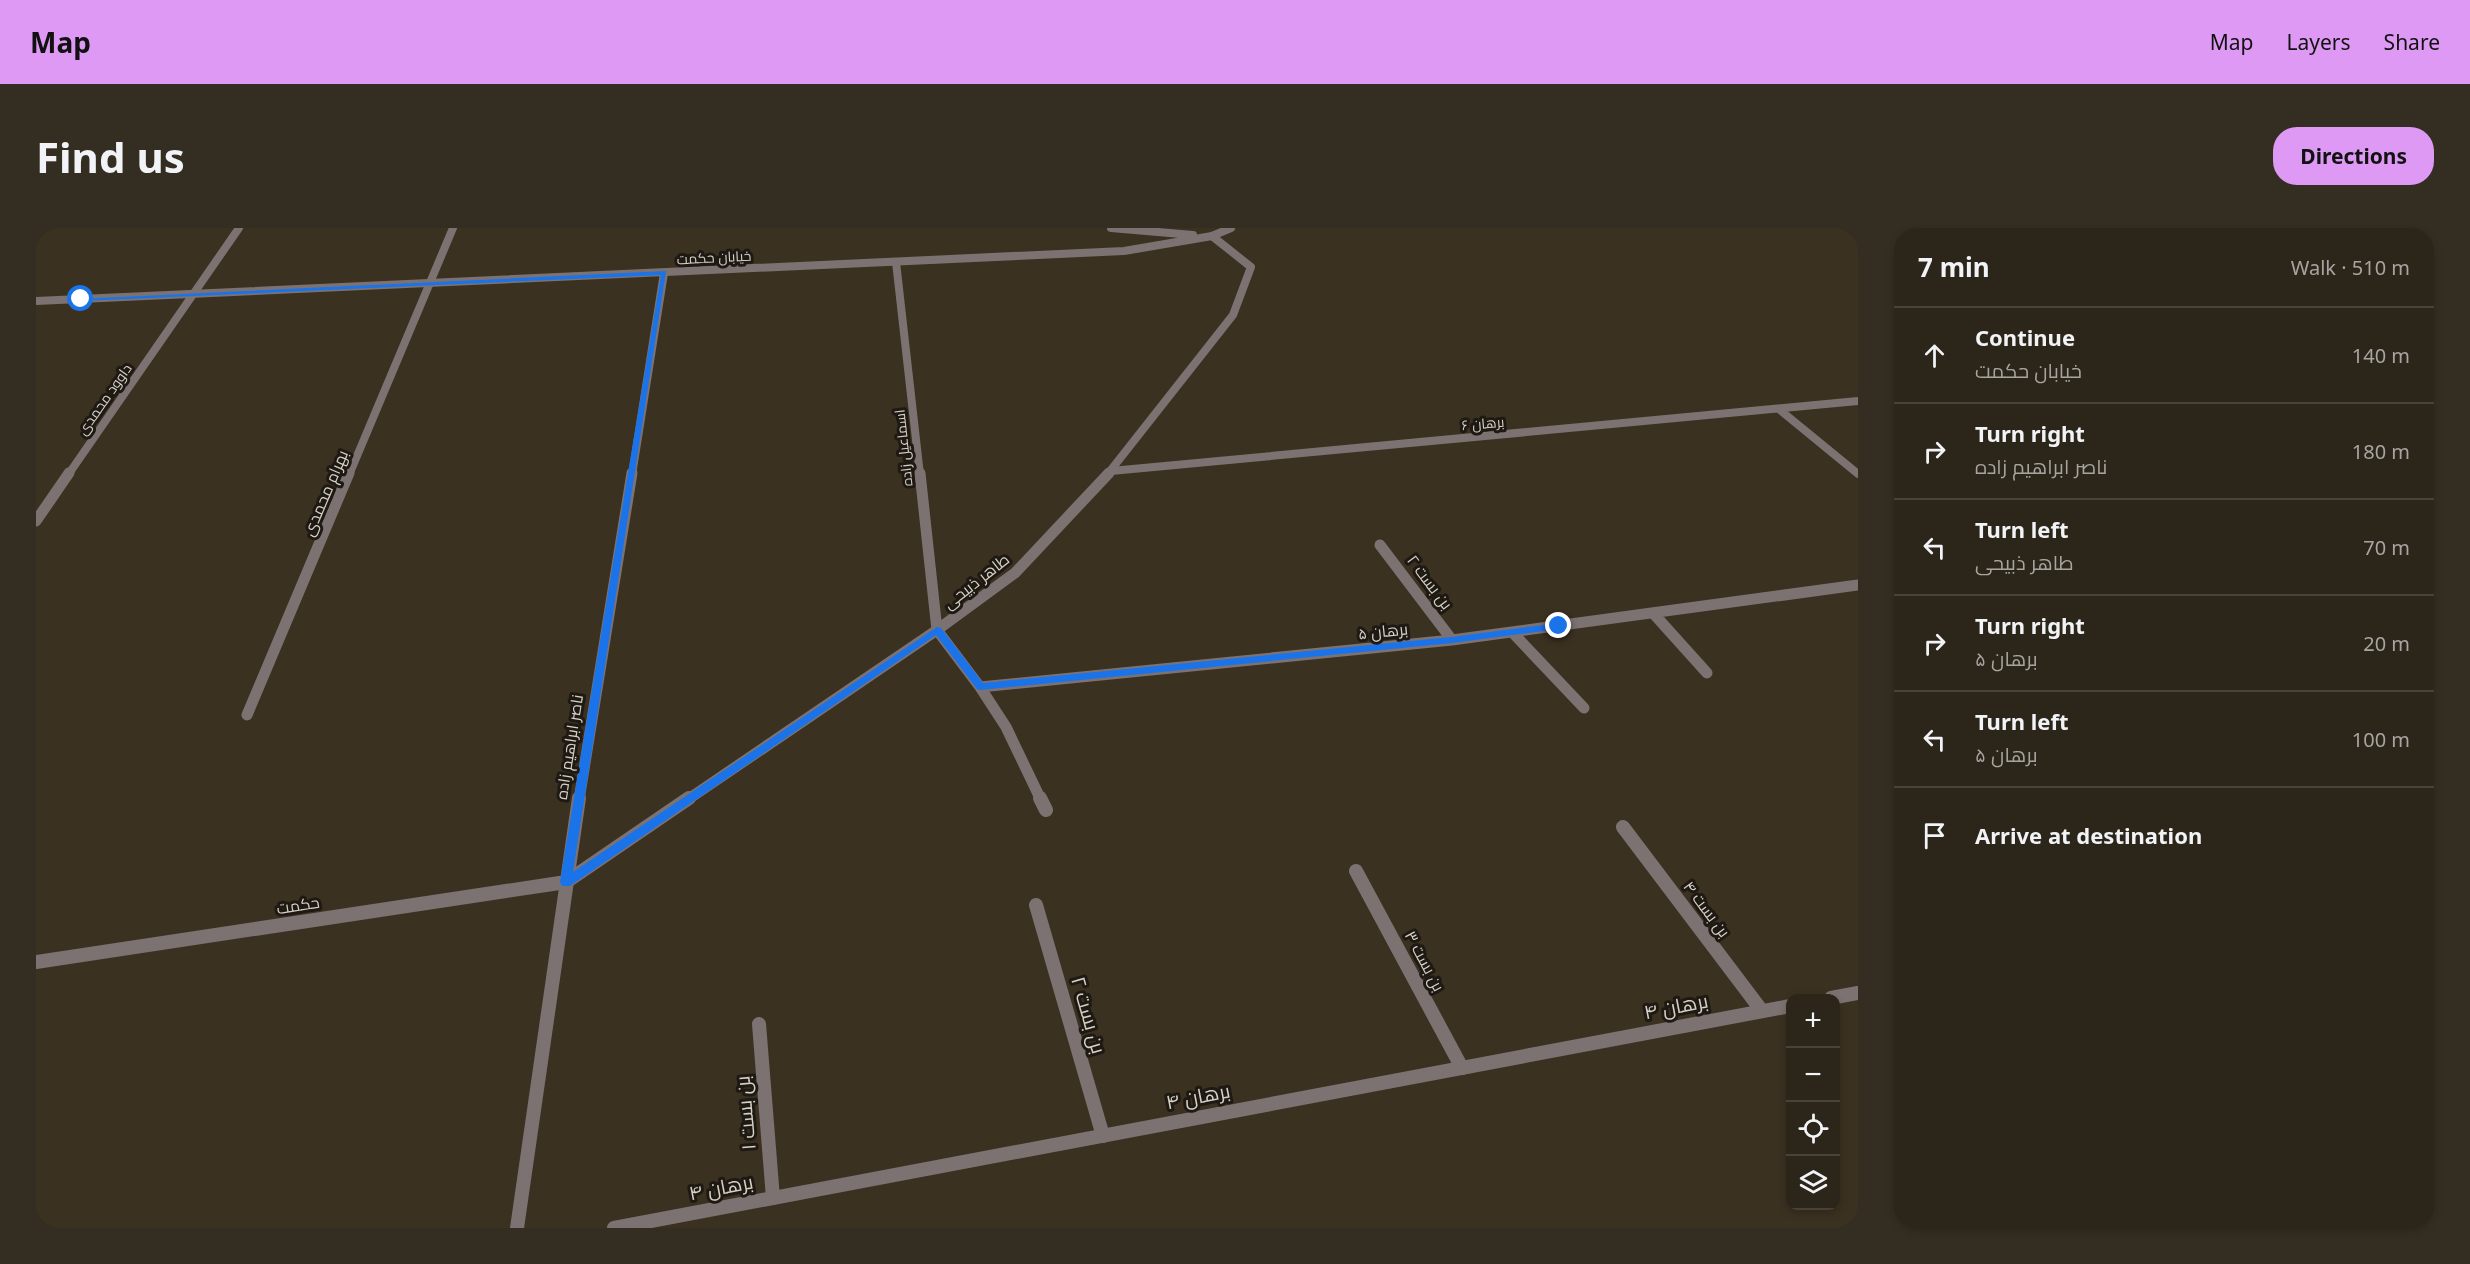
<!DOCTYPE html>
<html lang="en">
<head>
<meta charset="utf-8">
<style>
  :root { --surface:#2c2519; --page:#342d22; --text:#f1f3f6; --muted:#a6a5a2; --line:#484238; --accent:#dd99f3 }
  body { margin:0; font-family:"Noto Sans",Cairo,sans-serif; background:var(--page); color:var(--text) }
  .controls { position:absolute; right:18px; bottom:18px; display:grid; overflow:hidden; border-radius:12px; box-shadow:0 3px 9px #0003 }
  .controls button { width:54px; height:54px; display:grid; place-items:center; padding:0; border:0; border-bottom:2px solid var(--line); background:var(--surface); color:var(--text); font:30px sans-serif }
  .stop { position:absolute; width:18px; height:18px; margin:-14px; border:4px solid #1a73e8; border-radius:50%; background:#fff }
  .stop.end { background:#1a73e8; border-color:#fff; box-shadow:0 2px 6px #0008 }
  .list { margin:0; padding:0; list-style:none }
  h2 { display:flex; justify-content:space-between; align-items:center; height:78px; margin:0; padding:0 24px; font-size:26px }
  h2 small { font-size:20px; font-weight:400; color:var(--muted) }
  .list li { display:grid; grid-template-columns:39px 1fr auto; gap:18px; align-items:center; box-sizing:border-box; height:96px; padding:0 24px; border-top:2px solid var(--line) }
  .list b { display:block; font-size:22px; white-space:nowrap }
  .list p { margin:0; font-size:20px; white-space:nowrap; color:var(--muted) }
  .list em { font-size:20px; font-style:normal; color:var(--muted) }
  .icon { flex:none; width:33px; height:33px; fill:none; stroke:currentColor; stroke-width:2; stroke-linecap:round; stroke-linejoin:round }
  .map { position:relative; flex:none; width:1822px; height:1000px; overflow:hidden; border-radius:24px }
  header { display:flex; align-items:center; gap:36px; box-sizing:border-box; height:84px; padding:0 30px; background:var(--accent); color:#111 }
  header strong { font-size:28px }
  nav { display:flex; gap:33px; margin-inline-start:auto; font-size:21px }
  .intro { display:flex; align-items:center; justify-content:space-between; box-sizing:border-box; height:144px; padding:0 36px }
  h1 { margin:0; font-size:42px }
  .button { padding:15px 27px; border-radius:24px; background:var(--accent); color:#111; font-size:21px; font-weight:700 }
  main { display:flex; gap:36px; padding:0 36px }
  aside { flex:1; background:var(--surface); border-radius:24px; box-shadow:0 3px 9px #0003 }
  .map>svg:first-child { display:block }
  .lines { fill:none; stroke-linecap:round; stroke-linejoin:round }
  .service-far2 { stroke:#7d7272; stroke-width:8 }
  .service-far1 { stroke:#7d7272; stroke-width:11 }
  .service { stroke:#7d7272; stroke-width:14 }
  .minor-far1 { stroke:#7d7272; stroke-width:8 }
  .minor { stroke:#7d7272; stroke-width:14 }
  .route { fill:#1a73e8 }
  .labels { text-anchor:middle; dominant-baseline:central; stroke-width:6; stroke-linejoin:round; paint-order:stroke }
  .far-street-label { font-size:14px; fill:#d6d0c6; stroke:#1e1a13 }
  .street-label { font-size:16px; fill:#d6d0c6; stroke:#1e1a13 }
  .near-street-label { font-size:20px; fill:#d6d0c6; stroke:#1e1a13 }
</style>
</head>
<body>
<header>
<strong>Map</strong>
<nav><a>Map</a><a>Layers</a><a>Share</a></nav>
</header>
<div class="intro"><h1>Find us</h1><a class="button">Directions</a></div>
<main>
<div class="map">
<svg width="1822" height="1000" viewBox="0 0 1822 1000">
  <rect width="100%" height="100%" fill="#3b3121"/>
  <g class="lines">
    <path class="service-far2" d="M860,34l24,213
      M1744,182l78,64
      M1075,243l747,-70
      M32,247l171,-247
      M313,247l104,-247
      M596,247l32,-202
      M1071,247l126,-160 18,-48 -39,-31"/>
    <path class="service-far1" d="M884,245l17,157 43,57 472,-47 406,-55
      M0,293l33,-48
      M1344,317l72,95
      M1617,385l54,60
      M1476,404l72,76
      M944,459l26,40 35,73
      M211,487l102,-242
      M543,572l53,-327
      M651,572l250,-170 78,-57 94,-100"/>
    <path class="service" d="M1004,570l6,12
      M1587,599l139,184
      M1320,643l106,197
      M1000,677l67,231
      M0,734l530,-80 123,-84
      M723,796l14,174
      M481,1000l62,-430"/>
    <path class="minor-far1" d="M1075,0l82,7
      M0,73l1088,-50 88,-15 19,-8"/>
    <path class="minor" d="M1795,770l27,-5
      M578,1000l1176,-222"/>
  </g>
  <path class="route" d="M630,43l-93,601 364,-245 4,1 42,55 469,-46 107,-14 4,3 -4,3 -107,14 -472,47 -3,-1 -41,-54 -366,251h-8l-2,-4 101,-607 -580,26 -3,-2z"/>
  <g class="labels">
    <g class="far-street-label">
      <text transform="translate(678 29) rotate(-3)">خیابان حکمت</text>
      <text transform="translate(68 171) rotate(-55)">داوود محمدی</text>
      <text transform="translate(1447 195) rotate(-5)">برهان ۶</text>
      <text transform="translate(867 220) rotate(-96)">اسماعیل زاده</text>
    </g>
    <g class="street-label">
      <text transform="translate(289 265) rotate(-67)">بهرام محمدی</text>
      <text transform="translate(940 353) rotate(-38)">طاهر ذبیحی</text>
      <text transform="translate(1394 354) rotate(53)">بن بست ۲</text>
      <text transform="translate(1347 403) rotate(-6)">برهان ۵</text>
      <text transform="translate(533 519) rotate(-81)">ناصر ابراهیم زاده</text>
      <text transform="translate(262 677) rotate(-9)">حکمت</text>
      <text transform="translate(1671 681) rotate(53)">بن بست ۴</text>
      <text transform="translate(1389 733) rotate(62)">بن بست ۳</text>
    </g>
    <g class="near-street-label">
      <text transform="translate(1640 778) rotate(-11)">برهان ۴</text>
      <text transform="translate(1053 787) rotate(74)">بن بست ۲</text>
      <text transform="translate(1162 868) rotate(-11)">برهان ۴</text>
      <text transform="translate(709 885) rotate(-95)">بن بست ۱</text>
      <text transform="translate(685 959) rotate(-11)">برهان ۴</text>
    </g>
  </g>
</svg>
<div class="controls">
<button>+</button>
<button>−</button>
<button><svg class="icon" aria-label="locate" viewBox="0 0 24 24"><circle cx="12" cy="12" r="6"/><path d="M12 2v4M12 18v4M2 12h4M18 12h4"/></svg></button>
<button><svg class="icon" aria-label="layers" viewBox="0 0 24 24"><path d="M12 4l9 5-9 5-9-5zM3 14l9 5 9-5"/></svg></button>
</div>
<div class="stop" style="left:45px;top:71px"></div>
<div class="stop end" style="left:1523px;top:398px"></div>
</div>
<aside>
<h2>7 min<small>Walk · 510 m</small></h2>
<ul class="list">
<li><svg class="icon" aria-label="ahead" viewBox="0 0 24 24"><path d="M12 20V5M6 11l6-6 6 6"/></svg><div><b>Continue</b><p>خیابان حکمت</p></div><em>140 m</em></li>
<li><svg class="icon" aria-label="right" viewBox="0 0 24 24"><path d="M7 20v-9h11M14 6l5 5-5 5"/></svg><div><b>Turn right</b><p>ناصر ابراهیم زاده</p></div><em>180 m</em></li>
<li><svg class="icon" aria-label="left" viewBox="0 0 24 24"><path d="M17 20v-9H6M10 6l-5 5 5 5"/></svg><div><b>Turn left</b><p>طاهر ذبیحی</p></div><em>70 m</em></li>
<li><svg class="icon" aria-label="right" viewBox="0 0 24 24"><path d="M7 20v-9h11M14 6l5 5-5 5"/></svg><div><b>Turn right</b><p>برهان ۵</p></div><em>20 m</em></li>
<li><svg class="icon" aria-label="left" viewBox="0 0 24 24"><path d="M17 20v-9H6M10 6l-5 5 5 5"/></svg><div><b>Turn left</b><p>برهان ۵</p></div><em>100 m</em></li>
<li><svg class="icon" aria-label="arrive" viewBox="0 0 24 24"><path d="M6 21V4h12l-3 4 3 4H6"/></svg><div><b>Arrive at destination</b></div></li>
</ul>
</aside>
</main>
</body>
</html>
